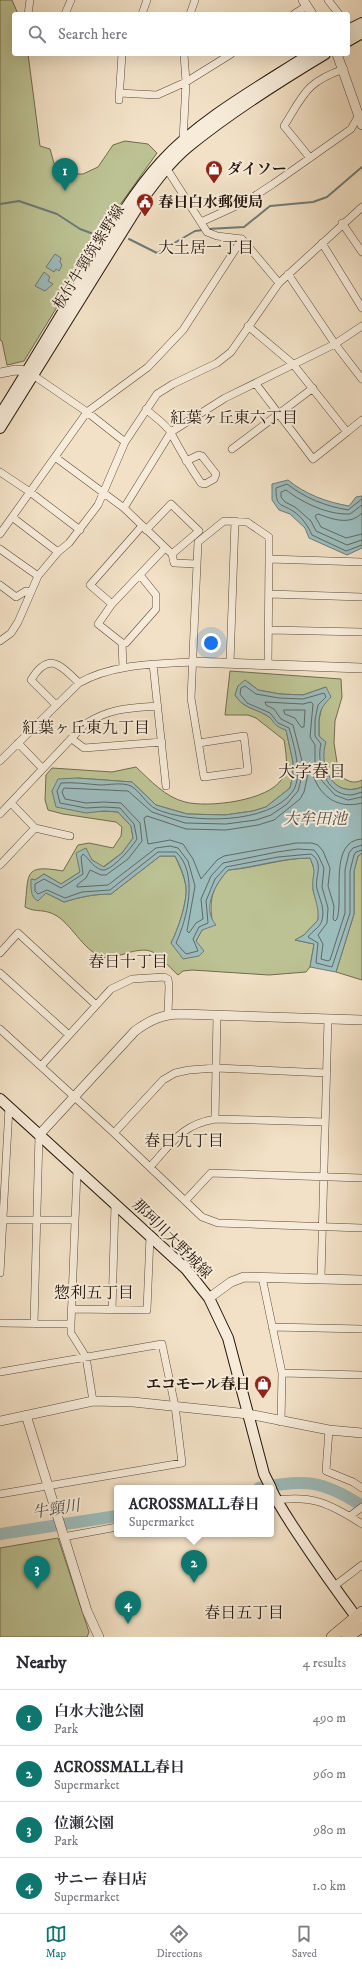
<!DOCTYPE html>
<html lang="en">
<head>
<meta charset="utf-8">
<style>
  :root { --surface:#fff; --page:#f7f7f7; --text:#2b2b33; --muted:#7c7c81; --line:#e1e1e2; --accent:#0f766e }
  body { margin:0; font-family:"IM FELL DW Pica","Noto Serif JP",serif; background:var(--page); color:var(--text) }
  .you { position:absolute; left:211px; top:643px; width:14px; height:14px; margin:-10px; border:3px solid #fff; border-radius:50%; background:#1a73e8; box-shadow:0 0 0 6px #1a73e833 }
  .badge { display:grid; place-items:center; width:26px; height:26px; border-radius:50%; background:var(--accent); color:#fff; font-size:13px; font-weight:700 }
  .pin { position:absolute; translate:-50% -33px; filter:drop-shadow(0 1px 2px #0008) }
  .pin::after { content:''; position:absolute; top:21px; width:14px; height:12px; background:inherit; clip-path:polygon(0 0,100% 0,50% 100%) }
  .popup { position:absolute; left:114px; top:1485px; width:160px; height:52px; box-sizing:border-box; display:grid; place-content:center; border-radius:4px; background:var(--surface); filter:drop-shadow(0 1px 3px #0005); font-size:13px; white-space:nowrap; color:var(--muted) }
  .popup b { font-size:15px; color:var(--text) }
  .popup::after { content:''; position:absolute; left:50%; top:100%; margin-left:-8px; border:8px solid transparent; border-top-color:var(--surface) }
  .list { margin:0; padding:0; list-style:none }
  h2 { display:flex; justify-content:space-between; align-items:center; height:52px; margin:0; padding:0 16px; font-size:17px }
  h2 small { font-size:13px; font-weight:400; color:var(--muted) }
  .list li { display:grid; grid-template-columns:26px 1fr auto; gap:12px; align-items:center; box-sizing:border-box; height:56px; padding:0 16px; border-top:1px solid var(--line) }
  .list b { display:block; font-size:15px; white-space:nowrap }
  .list p { margin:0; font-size:13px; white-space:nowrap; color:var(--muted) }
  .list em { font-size:13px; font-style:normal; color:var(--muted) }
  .icon { flex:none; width:22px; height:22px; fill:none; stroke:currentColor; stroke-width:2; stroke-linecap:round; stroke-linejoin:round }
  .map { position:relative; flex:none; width:362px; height:1637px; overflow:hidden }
  .search { position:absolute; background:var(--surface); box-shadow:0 4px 16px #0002; left:12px; right:12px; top:12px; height:44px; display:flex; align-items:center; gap:10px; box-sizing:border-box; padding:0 14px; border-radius:4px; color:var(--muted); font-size:15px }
  .sheet { height:276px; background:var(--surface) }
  nav { display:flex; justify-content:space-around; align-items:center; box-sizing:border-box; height:56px; border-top:1px solid var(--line); background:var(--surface); font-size:11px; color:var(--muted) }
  nav a { display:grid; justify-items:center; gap:2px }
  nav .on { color:var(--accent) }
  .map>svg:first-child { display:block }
  .green { fill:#bcc293; stroke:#706c50 }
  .water { fill:#9dbcbc; stroke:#6d7a76 }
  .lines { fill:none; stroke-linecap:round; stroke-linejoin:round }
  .shore { stroke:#606964; stroke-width:1 }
  .stream { stroke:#6d7a76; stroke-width:2 }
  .river { stroke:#9dbcbc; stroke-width:12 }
  .minor-casing { stroke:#58493b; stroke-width:8 }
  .tertiary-casing { stroke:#58493b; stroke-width:10 }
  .secondary-casing { stroke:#24160d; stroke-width:12 }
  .primary-casing { stroke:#24160d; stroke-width:12 }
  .minor { stroke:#f7ecda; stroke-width:7 }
  .tertiary { stroke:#f7ecda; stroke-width:9 }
  .secondary { stroke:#f7ecda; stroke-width:10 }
  .primary { stroke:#f2e1c6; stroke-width:11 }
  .labels { text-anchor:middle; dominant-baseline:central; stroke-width:4; stroke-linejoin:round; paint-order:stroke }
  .poi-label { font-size:15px; font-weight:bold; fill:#24160d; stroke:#f7ecda; text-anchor:start }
  .street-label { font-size:15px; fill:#24160d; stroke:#f7ecda }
  .neighbourhood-label { font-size:16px; fill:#24160d; stroke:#f7ecda }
  .water-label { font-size:16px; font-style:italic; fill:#4e504a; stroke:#f7ecda }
  .quarter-label { font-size:17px; fill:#24160d; stroke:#f7ecda }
</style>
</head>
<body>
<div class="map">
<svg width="362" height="1637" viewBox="0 0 362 1637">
  <rect width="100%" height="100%" fill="#f2e1c6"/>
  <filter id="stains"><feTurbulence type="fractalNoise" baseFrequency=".005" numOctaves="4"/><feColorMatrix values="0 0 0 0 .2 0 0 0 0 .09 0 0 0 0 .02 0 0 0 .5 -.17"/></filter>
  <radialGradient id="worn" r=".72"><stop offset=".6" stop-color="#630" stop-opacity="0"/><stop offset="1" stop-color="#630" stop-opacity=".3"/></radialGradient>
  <path class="green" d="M0,0h12l6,14h-4v40h14l12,92 10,3 7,25h26l15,-7 15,-22 12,-4 23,3 9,9 -40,56 -93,152 -17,4 -5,-24 -2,-1z
    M230,671l111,8 1,18 -7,24 -1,22 5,32c7,5 14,10 23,5v7c-29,12 -44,-21 -37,-45l-6,-6v-16l7,-33 -23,8 -23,-1 -22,-4 -10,-8 -10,4 -3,9c8,13 19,13 31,20 10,6 6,10 20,15l7,32v13l-3,13 -24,19 -13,4 -28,4 -38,-1 -31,-9 -24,-23 -55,-4 -5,31c15,4 30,1 46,3l13,14 2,12 -11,15 -19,14 -11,-7 -12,12 -19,12 -17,-10 -9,6 -3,-1 14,14 18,9c16,-5 30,-8 47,-8l49,-38h15c4,9 9,19 11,30 2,14 -8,44 -15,57l25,-2 6,-11 10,-10c-3,-23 1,-33 16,-50 28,-2 54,-12 82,-12l5,13 -2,19 6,19 -1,11 -14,15 -9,5 19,4 -4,23 -4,5 -37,3 -77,-5 -9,1 -5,4c-23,-21 -22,-31 -54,-21 -5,1 -13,5 -18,4 -21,-4 -32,-31 -49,-42 -13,-8 -21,-3 -32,-9 4,-34 -2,-43 38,-36l15,-26 11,-2 24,5 8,-12 1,-9 -6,-5 -53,-8 -15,-4 -3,-10 1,-25 6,-7 60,4 24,-5c14,13 29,30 49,35 23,6 83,-1 97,-23 7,-12 4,-26 2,-39l-28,-22 -8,-3h-23z
    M362,853v127l-26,-8 18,-58v-43l4,-15z
    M58,1538l31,94 -2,5h-87v-89z"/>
  <path class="water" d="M55,254l6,4 -1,4 2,3 -3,6 -3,-2 -2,3 -8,-5z
    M44,272l6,5 -2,4 5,3 -8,7 -10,-5z
    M288,480c17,14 38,22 61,26l7,-9 6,-1v52l-15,7 -38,-17 -4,-10 -15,-14 -11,-4 -7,-10v-16z
    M245,680l13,10 22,4 23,1 23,-8 5,10c-14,14 -12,20 -12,39l7,6c-8,24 7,57 36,45v66l-4,3 -4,15v43l-18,58 -26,-5 4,-23 -19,-4 9,-5 14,-15c1,-14 -3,-19 -5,-31 -2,-15 5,-14 -3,-31 -28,0 -54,9 -82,12 -12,13 -27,38 -12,55l-14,5 -6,11 8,10 -5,5 -16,3 -12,-16c7,-13 17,-43 15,-57 -2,-11 -6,-21 -11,-30h-15l-49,38c-17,0 -31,3 -47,8l-18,-9 -8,8c-8,-4 -7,-13 -7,-22l4,1 9,-6 17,10 19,-12 -4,-19 10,-5 6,12 12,7 18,-14 11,-15 -2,-12 -13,-14 -14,-1 -18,2 -30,-6 -4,-16 6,-12 19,-1 55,4 24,23 31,9 38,1 28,-4 13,-4 24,-19 3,-13v-13l-7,-32c-15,-5 -10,-9 -20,-15 -12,-7 -23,-7 -31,-20l3,-9z"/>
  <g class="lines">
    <path class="shore" d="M362,499l-14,11c-23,-4 -43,-12 -61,-26l-11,4c0,19 4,15 17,23 9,6 15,15 19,24l34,16 16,-6
      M362,505l-12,9c-22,1 -47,-11 -64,-24l-5,2v5l4,5 10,5 16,14 5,10 31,14 15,-5
      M362,513c-12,13 -30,6 -44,1l-3,2 6,11 25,11 16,-4
      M284,710h21l-1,17h-3l-6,-9 -10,-4z
      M362,792c-4,1 -8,3 -12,3 -24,0 -34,-33 -29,-51l-6,-8v-16l3,-15 8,-8 -2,-4 -21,6 -24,-1 -23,-4 -11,-8 -4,2 -1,6 7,9 23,10 8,10 11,5c5,16 14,48 4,63 -23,34 -104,33 -137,18 -10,-5 -16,-18 -25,-23 -9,-4 -22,-1 -31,-1 -13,-1 -26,-3 -39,-2l-4,8 3,12 26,5 18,-1 16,1 14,16 3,15c-4,7 -26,33 -35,31 -10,-3 -14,-13 -19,-16l-2,3 2,17 -22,14 -17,-9 -9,5v7l3,3 9,-4 18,8 17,-6 28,-2 48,-38h18c23,21 11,67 0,91l10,11 12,-3 -5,-12 6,-12 9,-4 -2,-22 9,-22 11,-12 52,-10 33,-3c14,9 3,24 6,35 3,11 8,20 5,31 -1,7 -10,11 -14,17l10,6 -2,20 16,4 18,-54v-42l4,-16 2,-3 6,-2
      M362,797l-14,3 -13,-5 -13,-14 -7,-15v-21l-5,-8 3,-33 -2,-2 -8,2 -38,-2 1,3 8,4 7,10 12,6 9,36v15l-4,15 -11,13 -16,11 -15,5 -30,4 -41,-1 -33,-11 -24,-21 -64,-3 -2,4 3,7 21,4 18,-1 17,1 19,20 2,18 -14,18 -22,16h-5l-11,-5 -4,8 -9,7v2l31,-2 48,-37 14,-2 8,2 10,13 7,25 -8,45 2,2 7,-10 7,-4 -2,-20 10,-23 12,-13 54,-11 21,-3 16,1 4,5 6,13 -2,19 6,21 -1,15 -9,12 5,9 -2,15 7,2 2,-1 15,-47v-43l4,-17 4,-5 9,-3
      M362,803c-18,5 -34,-1 -44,-17 -3,-5 -4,-10 -8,-14l-2,2 -4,18 -4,7 -26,21 -16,5 -32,5 -40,-1 -39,-13 -3,2 4,26 22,-4 13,4 10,15 8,20 16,-19 7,-4 72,-13h16l6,2 5,6 7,17 -2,18 6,20 -1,13 2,2 2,-2c7,-20 -9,-79 25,-80"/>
    <path class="stream" d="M0,204l19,-3 38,13 23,15 19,7
      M207,229l37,-2 26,-21 43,-4 14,-5 35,-30
      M129,239l28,14 38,-22 8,-1"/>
    <path class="river" d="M259,1488c45,-9 64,-8 103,18
      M0,1534l117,-18"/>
    <g class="minor-casing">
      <path id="minor" d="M328,0l11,14
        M28,14l2,-14
        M65,14l6,-14
        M142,14l5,-14
        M190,14l5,-14
        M294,14l13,-8
        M119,93l38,2 29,-13 45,-28
        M119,100l3,-46
        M183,141l3,-59 -2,-28
        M310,158l-26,-32c20,-32 22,-44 60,-57
        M165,166l42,66 10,4 25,3 37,44
        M201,222l46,-21 26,-17 78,-55 8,-14 3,-1
        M342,223l20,29
        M322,243l40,65
        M288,274l47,70 27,35
        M248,326l45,38 54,68 15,-12
        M30,373l57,39 38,30
        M256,384l57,75 34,-27
        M146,409c7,7 20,15 25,24 9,17 19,34 30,50l4,1 9,-5 2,-5 -14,-18 -3,-1 -13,6
        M232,449l81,-61
        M55,457l69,51 48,46 2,9 23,1
        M0,472l30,20 50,38
        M124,508l47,-76 54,-34 110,-54 27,-18
        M12,517l46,35
        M146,530l25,-26 28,27 -27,23
        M0,534l87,-122 61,-45 35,-37 59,-91
        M0,549l38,27
        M140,575l16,20v14l-30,34h-4l-24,-19 14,-20 53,-56
        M0,585l16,12 10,-6 4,1
        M269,594l93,3
        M112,604l-22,-19 52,-59
        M269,630l93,2
        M0,641l11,-8 7,-11 20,-46 20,-24 11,-9 29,-38 27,-63 32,-48 16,-10 44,-21 14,-11 48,-69 83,-76
        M122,643l1,25
        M230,663l5,-142
        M153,664l13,122
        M268,664l1,-105 93,3
        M56,705l-25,-25c18,-30 30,-14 48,3
        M72,739l12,9 78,-6
        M18,743l24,25
        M199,743l45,-7 4,35 -44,6 -13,-79 7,-156 26,-21 23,1 22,15v22
        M0,761l79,-78c33,-19 76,-19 114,-21
        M0,814l85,-90c25,-16 44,-16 73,-18
        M35,828l35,8
        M0,865l35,-37 -24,-25
        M0,953l18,-20 78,72
        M0,973l69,62
        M0,1029l114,104 88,84 16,6 144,5
        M41,1066l70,-77 21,-10 32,-2 4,2 1,7 -1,28
        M215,1119l2,-103
        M114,1133l49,-53 12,-7 14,-3 27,-2 111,5
        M150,1167c22,-24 31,-42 65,-48l110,3
        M77,1171l-6,153v9l15,24 7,44
        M185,1201l26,-28 151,5
        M0,1220h74
        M0,1273l9,-166
        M262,1277l20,96 -1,49
        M321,1278l7,-259
        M71,1309l76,1 3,-74
        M112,1310l3,-106
        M0,1323l71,1
        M34,1324l5,-189
        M272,1327l90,2
        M0,1372l162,-28 13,62 7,57 -182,31
        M282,1373l80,2
        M329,1430l-3,41 27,11 9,6
        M271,1501c40,-7 58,2 91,23
        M350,1516l12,-9
        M63,1537l54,-10
        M333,1587l29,-22"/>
    </g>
    <g class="tertiary-casing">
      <path id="tertiary" d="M303,0l9,14
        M337,54l25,71
        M0,373l15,-3 13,1
        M193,662l169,6
        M39,1135l96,-104c15,-11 28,-17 46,-17l181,6
        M209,1298l22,-16 13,-5 118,3
        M26,1415l61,196 12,26
        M0,1421l93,-20 40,1 115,12 81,16 33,3"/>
    </g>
    <g class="secondary-casing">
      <path id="secondary" d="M348,30l14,-7
        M348,41l14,-8
        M0,415c30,-48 59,-97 88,-145 22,-37 44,-76 73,-108 39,-43 101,-77 149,-108
        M0,428l142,-228c14,-19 28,-38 46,-53 40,-33 92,-66 137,-93
        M0,1099l186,170 23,29 19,40 36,136 7,14
        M271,1489c7,15 16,28 25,42 21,32 43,63 66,94"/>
    </g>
    <g class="primary-casing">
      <path id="primary" d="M332,1637l30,-25
        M347,1637l15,-10"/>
    </g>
    <use href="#minor" class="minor"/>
    <use href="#tertiary" class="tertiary"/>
    <use href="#secondary" class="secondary"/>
    <use href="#primary" class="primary"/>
  </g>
  <defs>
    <g id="shop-pin" transform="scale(0.9)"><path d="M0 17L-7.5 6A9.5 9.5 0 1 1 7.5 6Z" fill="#8f2418" stroke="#f7ecda"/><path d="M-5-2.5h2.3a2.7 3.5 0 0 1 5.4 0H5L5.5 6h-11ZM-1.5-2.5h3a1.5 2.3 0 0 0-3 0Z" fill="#fff"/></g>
    <g id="civic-pin" transform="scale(0.9)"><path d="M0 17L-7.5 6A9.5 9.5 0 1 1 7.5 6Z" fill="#8f2418" stroke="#f7ecda"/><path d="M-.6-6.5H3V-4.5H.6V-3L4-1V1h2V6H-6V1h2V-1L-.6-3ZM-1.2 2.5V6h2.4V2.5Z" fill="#fff"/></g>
  </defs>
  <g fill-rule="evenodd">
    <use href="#shop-pin" x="214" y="169"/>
    <use href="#civic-pin" x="145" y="202"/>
    <use href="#shop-pin" x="263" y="1384"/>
  </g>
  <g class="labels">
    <g class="poi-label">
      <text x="227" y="169">ダイソー</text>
      <text x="158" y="202">春日白水郵便局</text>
      <text x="250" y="1384" text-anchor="end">エコモール春日</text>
    </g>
    <g class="street-label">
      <text transform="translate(89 257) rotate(-58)">板付牛頸筑紫野線</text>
      <text transform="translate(172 1239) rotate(45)">那珂川大野城線</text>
    </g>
    <g class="neighbourhood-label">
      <text x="206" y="248">大土居一丁目</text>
      <text x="234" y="418">紅葉ヶ丘東六丁目</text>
      <text x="86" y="728">紅葉ヶ丘東九丁目</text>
      <text x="128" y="962">春日十丁目</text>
      <text x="184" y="1141">春日九丁目</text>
      <text x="94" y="1293">惣利五丁目</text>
      <text x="244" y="1613">春日五丁目</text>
    </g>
    <g class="water-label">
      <text x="315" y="819">大牟田池</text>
      <text transform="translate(56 1509) rotate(-9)">牛頸川</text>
    </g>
    <g class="quarter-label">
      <text x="312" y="772">大字春日</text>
    </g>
  </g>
  <rect width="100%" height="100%" filter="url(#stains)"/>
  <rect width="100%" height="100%" fill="url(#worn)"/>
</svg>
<div class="you"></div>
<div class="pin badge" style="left:65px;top:191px">1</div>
<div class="pin badge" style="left:194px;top:1583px">2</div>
<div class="popup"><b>ACROSSMALL春日</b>Supermarket</div>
<div class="pin badge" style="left:37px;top:1589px">3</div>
<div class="pin badge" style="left:128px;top:1624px">4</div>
<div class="search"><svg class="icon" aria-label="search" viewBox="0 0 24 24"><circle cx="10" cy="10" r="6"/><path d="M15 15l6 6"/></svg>Search here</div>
</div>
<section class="sheet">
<h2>Nearby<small>4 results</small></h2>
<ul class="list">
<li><span class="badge">1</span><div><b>白水大池公園</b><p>Park</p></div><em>490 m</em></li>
<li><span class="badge">2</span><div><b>ACROSSMALL春日</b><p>Supermarket</p></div><em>960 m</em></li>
<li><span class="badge">3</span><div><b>位瀬公園</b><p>Park</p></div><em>980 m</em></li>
<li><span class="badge">4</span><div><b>サニー 春日店</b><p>Supermarket</p></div><em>1.0 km</em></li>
</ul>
</section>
<nav>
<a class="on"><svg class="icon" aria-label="map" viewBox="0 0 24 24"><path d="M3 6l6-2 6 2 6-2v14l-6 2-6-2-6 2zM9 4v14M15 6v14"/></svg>Map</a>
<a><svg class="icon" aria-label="directions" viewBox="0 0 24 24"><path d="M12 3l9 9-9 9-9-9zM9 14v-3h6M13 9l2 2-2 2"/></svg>Directions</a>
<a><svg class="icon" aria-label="saved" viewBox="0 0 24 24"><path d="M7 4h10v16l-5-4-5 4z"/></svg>Saved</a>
</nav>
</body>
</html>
